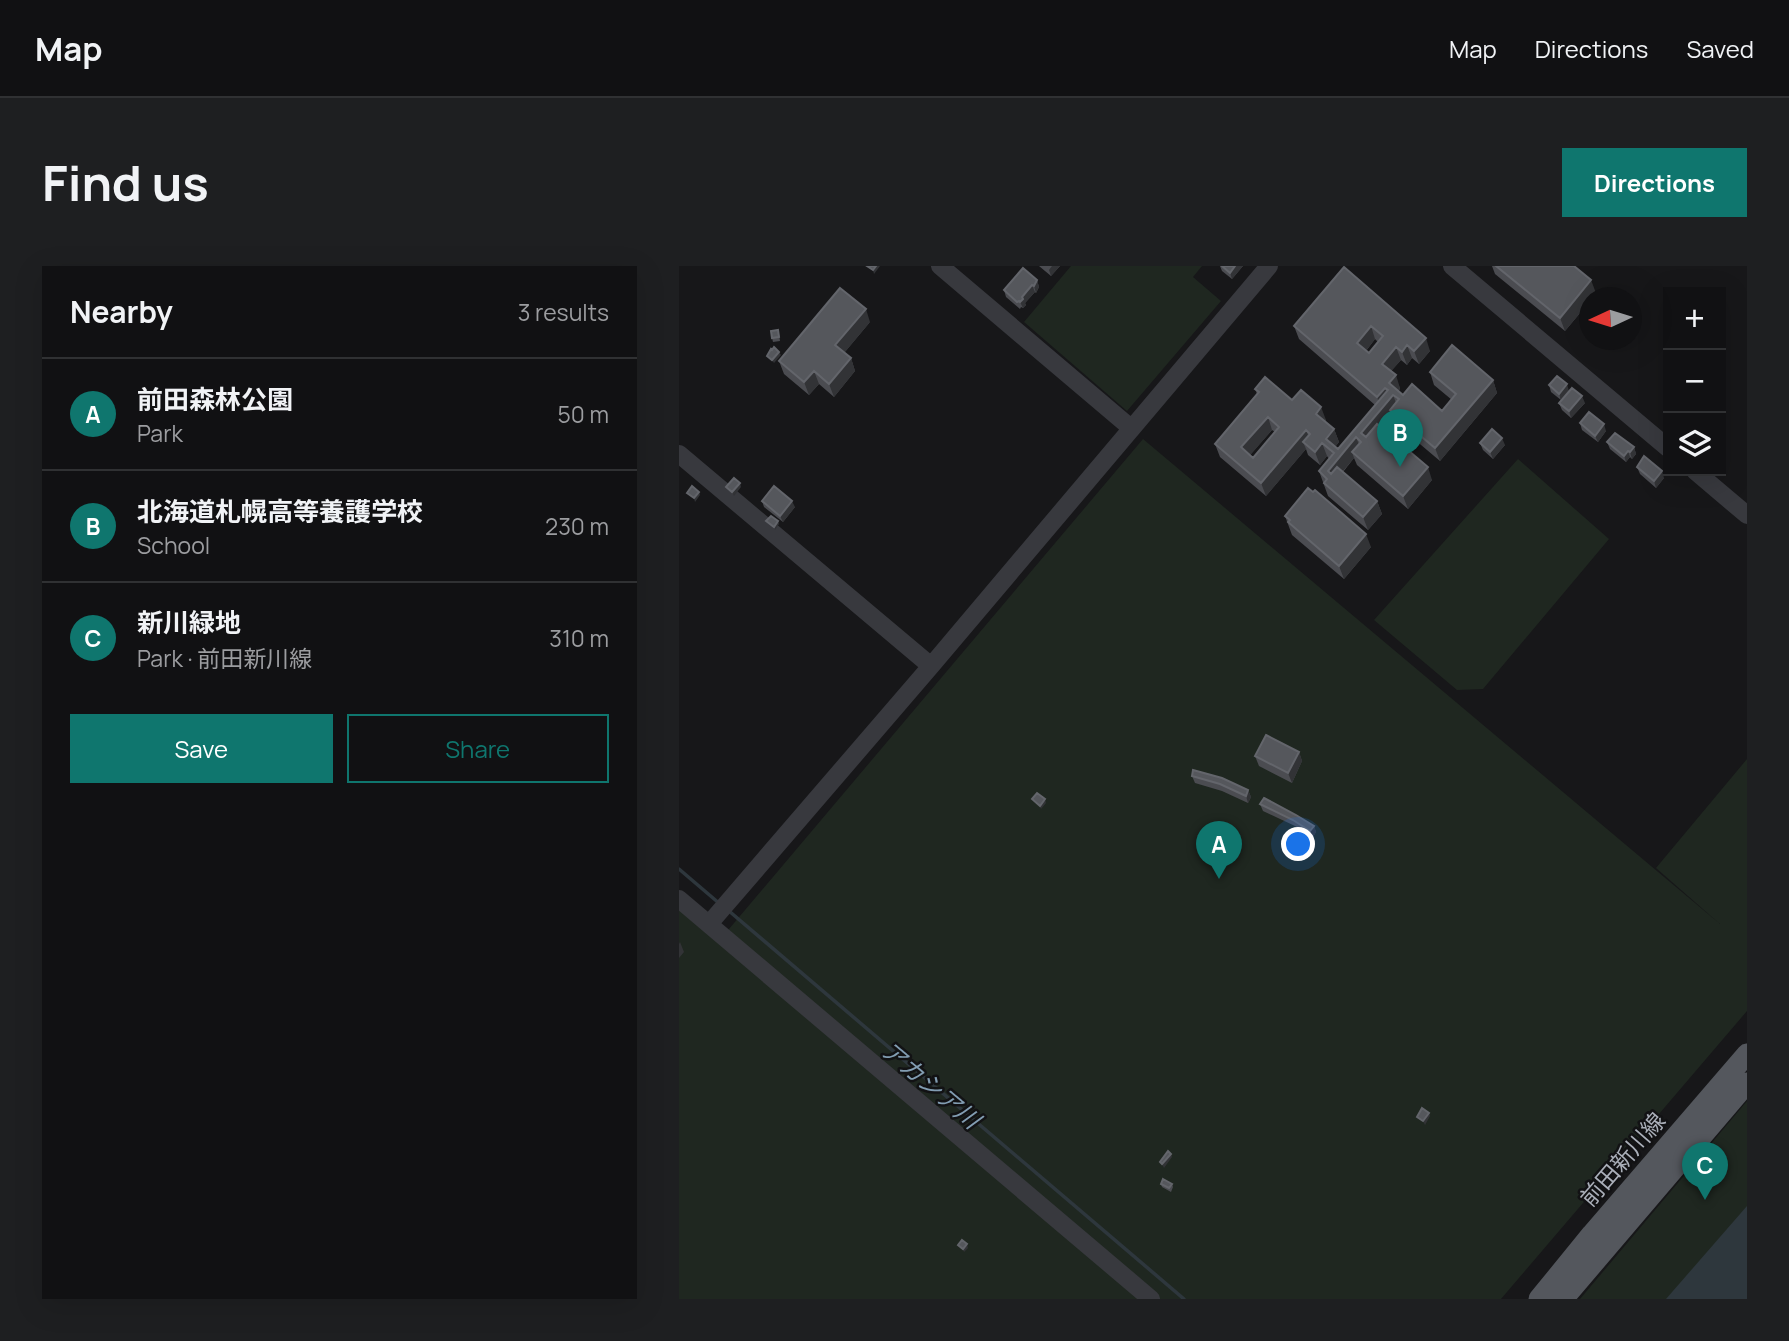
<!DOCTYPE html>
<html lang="en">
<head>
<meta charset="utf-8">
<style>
  :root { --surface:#111113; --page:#1e1f21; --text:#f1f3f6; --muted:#9c9da0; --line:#303133; --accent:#0f766e }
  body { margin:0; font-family:Manrope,"Noto Sans JP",sans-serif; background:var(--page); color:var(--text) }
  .controls { position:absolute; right:21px; top:21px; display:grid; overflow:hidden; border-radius:0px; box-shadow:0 7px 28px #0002 }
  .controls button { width:63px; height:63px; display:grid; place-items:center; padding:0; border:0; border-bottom:2px solid var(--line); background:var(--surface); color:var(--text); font:35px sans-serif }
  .compass { position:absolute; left:900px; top:21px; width:63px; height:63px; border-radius:50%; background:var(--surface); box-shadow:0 7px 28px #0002; rotate:266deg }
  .you { position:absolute; left:620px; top:579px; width:24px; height:24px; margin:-18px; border:5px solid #fff; border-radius:50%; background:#1a73e8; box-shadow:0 0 0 10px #1a73e833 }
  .badge { display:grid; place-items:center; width:46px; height:46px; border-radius:50%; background:var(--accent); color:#fff; font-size:23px; font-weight:700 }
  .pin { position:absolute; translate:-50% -58px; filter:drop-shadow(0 2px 4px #0008) }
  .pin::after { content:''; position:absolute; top:37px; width:24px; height:21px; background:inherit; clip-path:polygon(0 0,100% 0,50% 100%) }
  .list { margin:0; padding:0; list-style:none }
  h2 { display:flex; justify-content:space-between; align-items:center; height:91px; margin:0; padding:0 28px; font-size:30px }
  h2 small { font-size:23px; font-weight:400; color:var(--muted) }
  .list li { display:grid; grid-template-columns:46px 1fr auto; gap:21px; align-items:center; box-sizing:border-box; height:112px; padding:0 28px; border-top:2px solid var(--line) }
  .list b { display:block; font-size:26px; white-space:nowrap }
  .list p { margin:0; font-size:23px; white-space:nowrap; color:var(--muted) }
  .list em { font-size:23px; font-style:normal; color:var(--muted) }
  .actions { display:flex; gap:14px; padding:21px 28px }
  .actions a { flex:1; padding:16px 0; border:2px solid var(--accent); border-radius:0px; text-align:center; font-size:24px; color:var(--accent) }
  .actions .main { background:var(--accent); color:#fff }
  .icon { flex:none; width:38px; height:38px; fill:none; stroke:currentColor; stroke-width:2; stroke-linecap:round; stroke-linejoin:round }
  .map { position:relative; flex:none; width:1068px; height:1033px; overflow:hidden; border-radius:0px }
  header { display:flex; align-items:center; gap:42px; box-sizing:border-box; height:98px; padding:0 35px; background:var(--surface); border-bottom:2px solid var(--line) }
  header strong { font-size:33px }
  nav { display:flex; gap:38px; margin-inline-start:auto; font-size:24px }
  .intro { display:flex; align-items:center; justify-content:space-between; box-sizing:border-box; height:168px; padding:0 42px }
  h1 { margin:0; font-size:49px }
  .button { padding:18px 32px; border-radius:0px; background:var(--accent); color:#fff; font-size:24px; font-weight:700 }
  main { display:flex; gap:42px; padding:0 42px }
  aside { flex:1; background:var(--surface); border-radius:0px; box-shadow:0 7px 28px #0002 }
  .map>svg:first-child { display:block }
  .green { fill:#1f2720 }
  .water { fill:#2e373d }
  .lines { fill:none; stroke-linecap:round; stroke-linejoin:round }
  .stream { stroke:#2e373d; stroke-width:3.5 }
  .minor { stroke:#38393e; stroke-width:18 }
  .major { stroke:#54575d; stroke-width:21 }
  .wall { fill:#4b4c51; fill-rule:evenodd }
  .shaded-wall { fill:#323336 }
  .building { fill:#55575c; stroke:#63656b; stroke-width:2; fill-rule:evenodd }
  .labels { text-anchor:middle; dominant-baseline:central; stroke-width:5; stroke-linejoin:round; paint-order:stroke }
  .street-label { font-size:23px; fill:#aaafb9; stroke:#121214 }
  .water-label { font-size:24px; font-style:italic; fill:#829db2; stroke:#121214 }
</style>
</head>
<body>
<header>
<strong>Map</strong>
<nav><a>Map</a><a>Directions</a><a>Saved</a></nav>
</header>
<div class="intro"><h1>Find us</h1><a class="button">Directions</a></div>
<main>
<aside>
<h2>Nearby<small>3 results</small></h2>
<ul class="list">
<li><span class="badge">A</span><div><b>前田森林公園</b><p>Park</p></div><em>50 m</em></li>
<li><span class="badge">B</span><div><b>北海道札幌高等養護学校</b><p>School</p></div><em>230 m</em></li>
<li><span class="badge">C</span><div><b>新川緑地</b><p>Park · 前田新川線</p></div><em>310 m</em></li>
</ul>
<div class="actions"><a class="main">Save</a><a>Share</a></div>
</aside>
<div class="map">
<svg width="1068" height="1033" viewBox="0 0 1068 1033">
  <rect width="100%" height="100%" fill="#171719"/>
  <path class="green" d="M392,0h131l-9,11 28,24 -94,110 -103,-89z
    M464,173l577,485 -64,-56 91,-109v252l-246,288h-822v-389l39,32z
    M839,193l91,80 -126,150 -26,1 -83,-70z
    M1068,835v198h-167z"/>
  <path class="water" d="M1068,940v93h-81z"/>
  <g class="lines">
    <path class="stream" d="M0,603l41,35
      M50,645l455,388"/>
    <path class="minor" d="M261,0l191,162
      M773,0l216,182
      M0,188l252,212
      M1016,205l52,44
      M0,633l472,400
      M30,658l222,-258 338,-400"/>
    <path class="major" d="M860,1033l53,-65 155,-180
      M884,1033l184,-216"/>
  </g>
  <path class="wall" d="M360,0h21l-9,10z
    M541,0h23l-11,13 -10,-8z
    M813,0h82l22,27 -6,5v3l-25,30 -70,-57z
    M665,1l86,84 -11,13 -7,-6 -5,7 -6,-5 -10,11 9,17 -1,3 4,4 39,16 10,-11 -18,-15 -4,-13 63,8 4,13 -57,68 -45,-38 -3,-8 -11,12 51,53 -24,29 -51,-44 -3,-7 -11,14 34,29 5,13 -14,16 -40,-34 -9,-25 10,-12 -2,-3 -7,9 -12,-10 -2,-6 -40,47 -46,-39 -5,-13 42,-50 -2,-5 37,11 34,20 -1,1 9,8 5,13 -4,5 3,2 37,-44 -76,-66 -5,-13zM696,73l3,3 -9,11 -3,-2zM593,164l3,2 -22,26 -3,-3z
    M358,14l2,7 -3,6 -1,-1 -10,11 1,2 -3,3 -2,-1 -1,2 -14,-12 -2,-7z
    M191,56l-26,31 7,5 4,13 -21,26 -15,-13 -10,11 -25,-21 -5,-13z
    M100,68l1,7 -7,1 -1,-4z
    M878,110l4,24 -10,-8 -2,-7z
    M880,137h26l-14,15 -9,-8z
    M901,157l26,8 -8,11 -16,-12z
    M928,176l27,5 2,7 -4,5 -2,-2 -4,5 -16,-13z
    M801,177l25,2 -12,14 -10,-9z
    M958,201l27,11 -8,10 -16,-14z
    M83,235l33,6 -12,15 -19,-15z
    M606,250l86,31 -27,32 -52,-44z
    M620,486l3,9 -10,22 -33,-17 -4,-10z
    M513,510l56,14 3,7 -3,6 -26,-12 -27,-8z
    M581,538l54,22 2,6 -3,5 -18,-11 -32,-15z
    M482,918h11l1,3 -2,5 -9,-5z"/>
  <path class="shaded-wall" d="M197,0h4l-6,8 -1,-4z
    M373,0h8l-9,10 -2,-6z
    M556,0h8l-11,13 -2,-6z
    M358,14l2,7 -3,6 -2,-7z
    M912,14l5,13 -4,5h-2v3l-25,30 -5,-13z
    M353,19l3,7 -10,11 1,2 -3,3 -3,-6 2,-5z
    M187,43l4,13 -30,36 -5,-13z
    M692,60l4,13 -13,17 -5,-13z
    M747,72l4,13 -11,13 -5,-13z
    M728,79l5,13 -5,7 -5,-13z
    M717,81l5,13 -15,17 -4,-13z
    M100,86l2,3 -7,8 -2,-3z
    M172,92l4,13 -21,26 -5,-13z
    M135,105l5,13 -10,11 -5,-13z
    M717,109l4,13 -6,8 -5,-13z
    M814,114l4,13 -57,68 -5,-13z
    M888,118l2,7 -8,9 -2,-6z
    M706,122l4,11 4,-4 5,13 -8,2 2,5 -26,31 -5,-13 20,-24 -4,-12z
    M903,130l3,7 -14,15 -2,-7z
    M642,141l5,13 -6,7 -4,-13z
    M589,151l4,13 -26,30 -5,-13z
    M925,158l2,7 -8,11 -3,-6z
    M655,163l5,13 -8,10 -5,-13z
    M627,164l5,13 -8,-1 3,7 -40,47 -5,-13z
    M677,171l5,13 -9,2 2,6 -22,26 -4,-13z
    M823,172l3,7 -12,14 -3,-7z
    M643,177l5,13 -7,9 -5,-13z
    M955,181l2,7 -4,5 -2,-7z
    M949,185l2,6 -4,5 -2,-6z
    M749,201l4,13 -24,29 -5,-13z
    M983,205l2,7 -8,10 -2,-7z
    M61,217l1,4 -7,9 -2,-4z
    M20,226l1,3 -5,7 -1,-4z
    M113,235l3,6 -12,15 -3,-6z
    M698,235l5,13 -14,16 -5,-13z
    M99,255l1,3 -4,6 -1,-3z
    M687,268l5,13 -27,32 -5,-13z
    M620,486l3,9 -10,22 -4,-10z
    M569,524l3,7 -3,6 -2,-7z
    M366,533l1,4 -5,6 -1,-3z
    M635,560l2,6 -3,5 -3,-6z
    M1,676l4,10 -5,6v-14z
    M750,847l1,3 -5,9 -2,-4z
    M492,888l1,3 -8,11 -2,-4z
    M288,978l1,4 -4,4 -1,-3z"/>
  <path class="building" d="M188,0h9l-3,4z
    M543,0h13l-5,7z
    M817,0h78l17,14 -31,38z
    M665,1l82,71 -12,13 -7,-6 -5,7 -6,-5 -14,17 14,11 -7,8 14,12 9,-11 30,27 14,-17 -26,-22 22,-27 41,35 -58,68 -45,-38 9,-11 -6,-4 -32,38 5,4 11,-13 51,43 -25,29 -51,-44 9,-10 -5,-5 -28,34 3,3 6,-7 40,34 -14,16 -39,-34 3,-4 -8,-8 15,-18 -12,-10 -7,9 -12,-10 7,-8 -4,-4 -45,53 -46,-39 44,-52 -4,-3 10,-12 27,23 9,-10 20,17 -5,7 18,15 -8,10 12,10 50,-59 -3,-2 -8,9 -83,-71zM692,60l12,10 -14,17 -12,-10zM589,151l11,10 -26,31 -12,-11z
    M344,2l14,12 -3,6 -2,-1 -10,12 1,2 -3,3 -1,-1 -2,1 -13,-12z
    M161,22l26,21 -31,36 16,13 -22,26 -15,-13 -10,11 -25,-21z
    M99,64l1,7 -7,1 -1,-7z
    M95,81l5,5 -7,8 -5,-4 4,-7 1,1z
    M878,110l10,8 -8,10 -10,-9z
    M893,122l10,8 -13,15 -10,-8z
    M910,146l15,12 -9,12 -15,-13z
    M813,163l10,9 -12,14 -10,-9z
    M936,167l19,14 -4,5 -2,-1 -4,5 -17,-14z
    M965,190l18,15 -8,10 -17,-14z
    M55,212l6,5 -8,9 -6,-5z
    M13,220l7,6 -5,6 -7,-5z
    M95,220l18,15 -12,15 -18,-15z
    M629,222l5,4 2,-2 51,44 -27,32 -51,-44 2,-2 -5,-4z
    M92,250l7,5 -4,6 -8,-6z
    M587,469l33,17 -11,21 -33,-17z
    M514,504l29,8 26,12 -2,6 -26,-12 -28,-8z
    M358,527l8,6 -5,7 -8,-7z
    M585,532l32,17 18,11 -4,5 -17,-11 -33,-16z
    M743,842l7,5 -6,8 -6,-4z
    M489,885l3,3 -9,10 -2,-2z
    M484,913l9,5 -3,4 -8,-4z
    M283,974l5,4 -4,5 -5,-4z"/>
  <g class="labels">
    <g class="street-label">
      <text transform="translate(943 893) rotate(-49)">前田新川線</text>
    </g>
    <g class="water-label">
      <text transform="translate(252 818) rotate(40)">アカシア川</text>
    </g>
  </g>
</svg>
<div class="controls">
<button>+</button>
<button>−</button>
<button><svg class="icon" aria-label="layers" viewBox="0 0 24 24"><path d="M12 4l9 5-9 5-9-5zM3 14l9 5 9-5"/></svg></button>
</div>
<svg class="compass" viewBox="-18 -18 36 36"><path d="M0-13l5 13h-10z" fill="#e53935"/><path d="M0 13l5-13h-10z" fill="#9c9da0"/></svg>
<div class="you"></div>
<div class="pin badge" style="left:540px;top:613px">A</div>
<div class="pin badge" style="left:721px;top:201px">B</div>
<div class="pin badge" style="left:1026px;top:934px">C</div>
</div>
</main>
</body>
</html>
